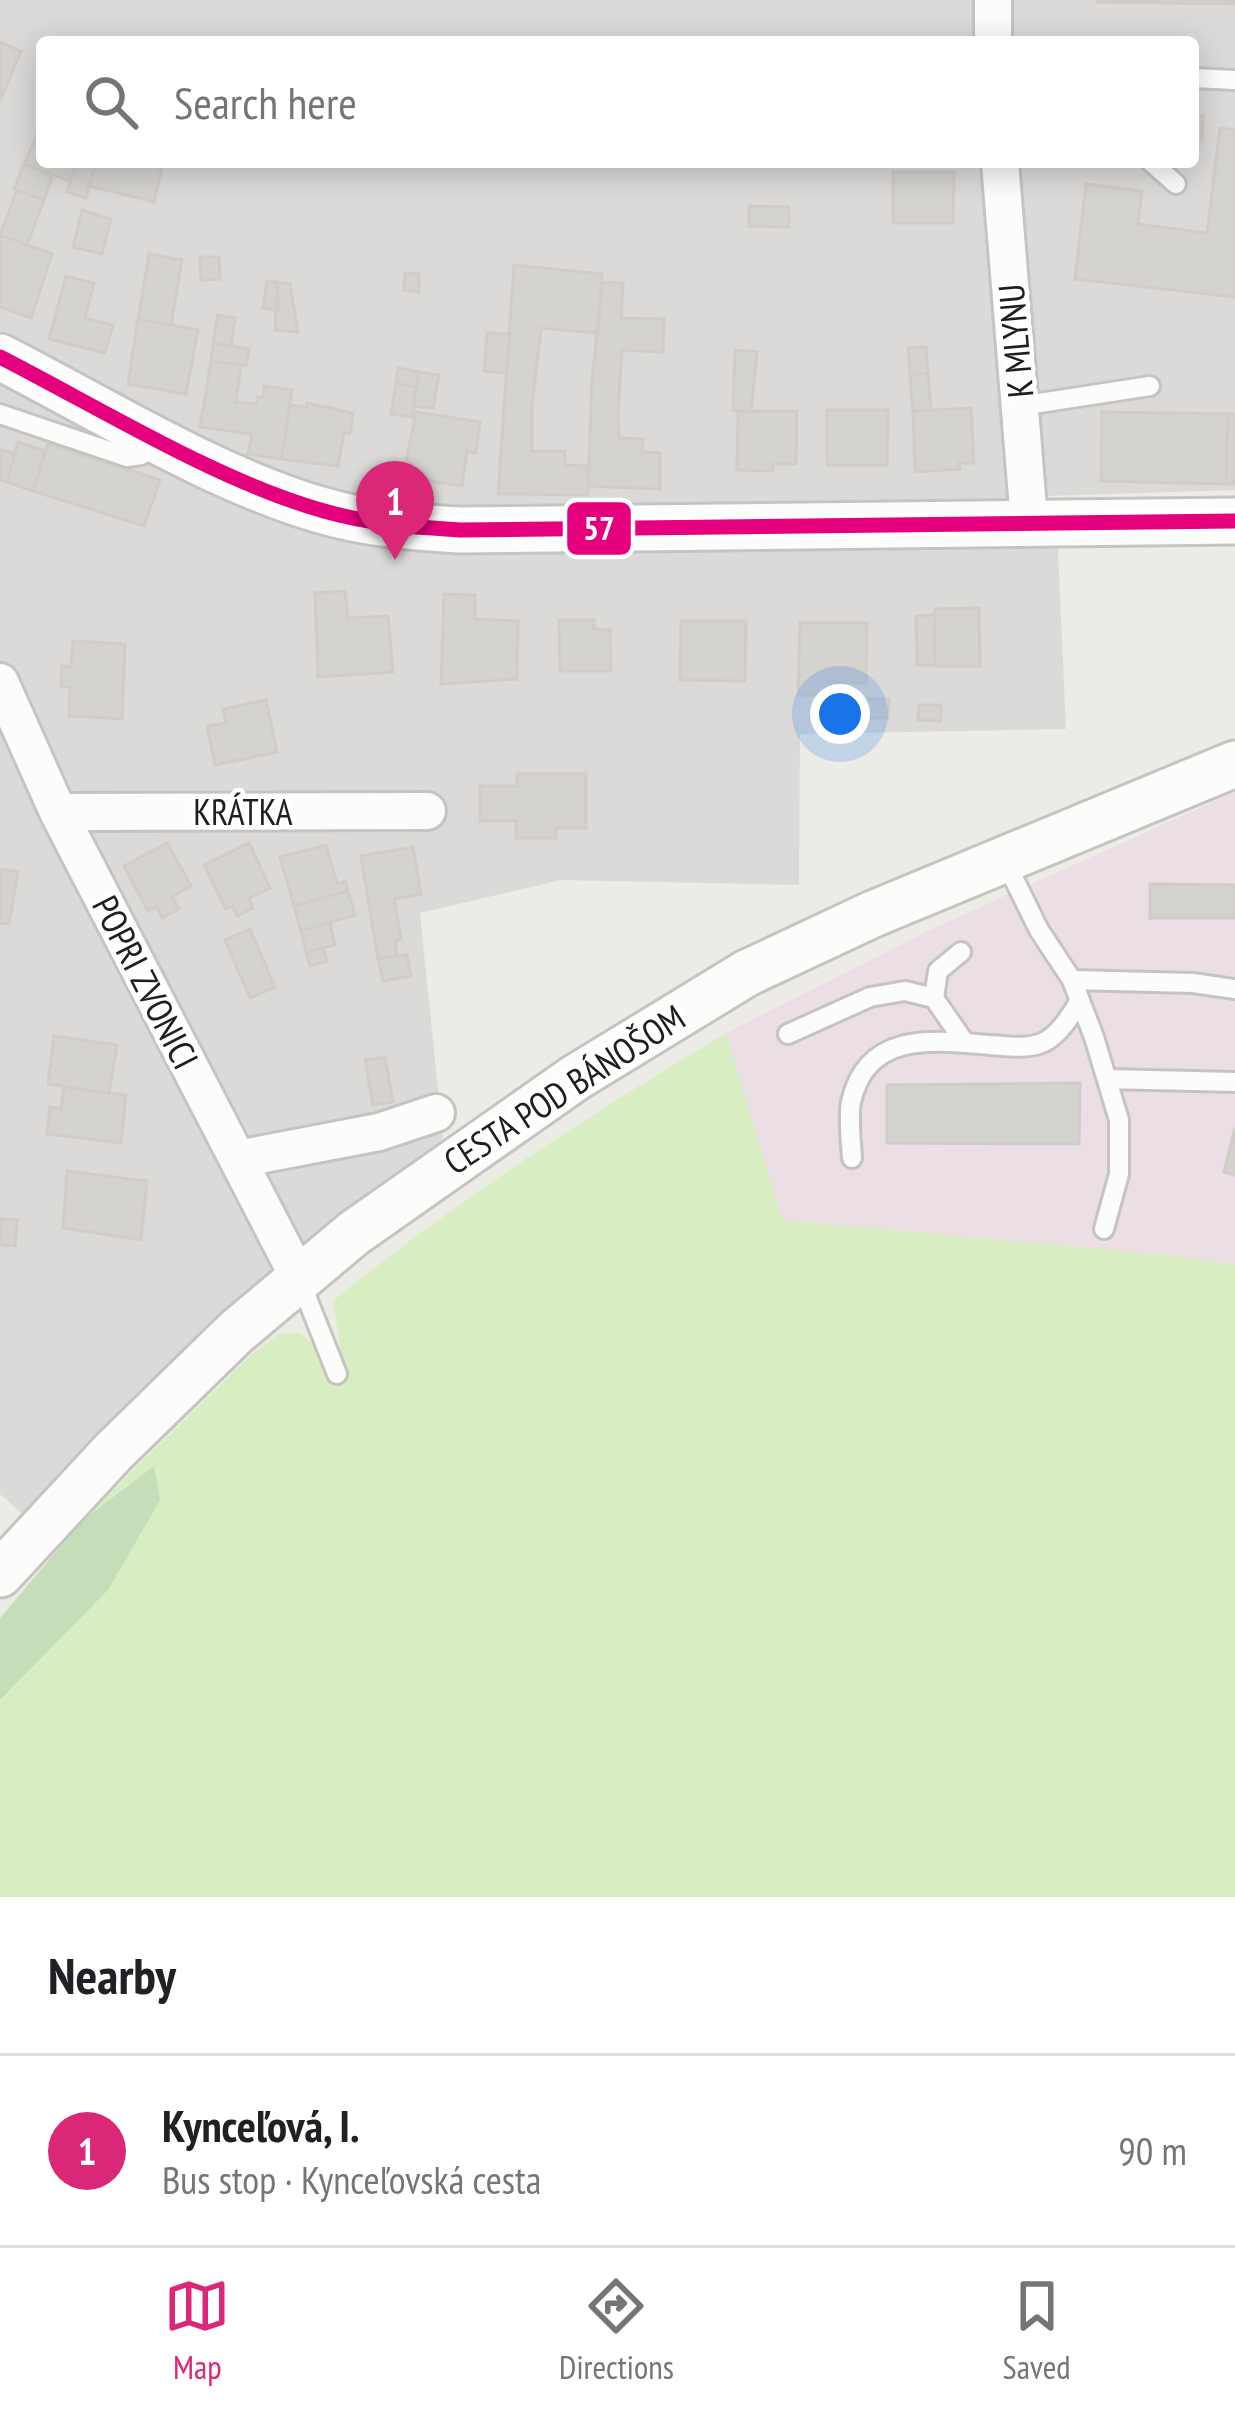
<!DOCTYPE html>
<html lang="en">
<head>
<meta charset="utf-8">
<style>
  :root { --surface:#fff; --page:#f2f2f2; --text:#202124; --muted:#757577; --line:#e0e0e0; --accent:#db2777 }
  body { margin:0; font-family:"PT Sans Narrow",sans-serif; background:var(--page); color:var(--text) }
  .you { position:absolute; left:840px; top:714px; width:42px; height:42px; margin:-30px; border:9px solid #fff; border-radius:50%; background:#1a73e8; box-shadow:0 0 0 18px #1a73e833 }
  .badge { display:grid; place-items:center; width:78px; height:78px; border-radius:50%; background:var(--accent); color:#fff; font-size:39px; font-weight:700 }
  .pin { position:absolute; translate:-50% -99px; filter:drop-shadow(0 3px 6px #0008) }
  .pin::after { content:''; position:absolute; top:63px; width:42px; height:36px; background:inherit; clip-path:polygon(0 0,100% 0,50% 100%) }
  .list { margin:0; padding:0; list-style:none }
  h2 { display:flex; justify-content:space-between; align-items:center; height:156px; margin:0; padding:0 48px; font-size:51px }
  h2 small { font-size:39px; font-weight:400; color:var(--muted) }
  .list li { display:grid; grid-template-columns:78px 1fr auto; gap:36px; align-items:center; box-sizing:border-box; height:192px; padding:0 48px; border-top:3px solid var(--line) }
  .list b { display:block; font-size:45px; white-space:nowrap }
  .list p { margin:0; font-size:39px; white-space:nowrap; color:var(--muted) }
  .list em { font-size:39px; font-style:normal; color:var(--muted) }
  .icon { flex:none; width:66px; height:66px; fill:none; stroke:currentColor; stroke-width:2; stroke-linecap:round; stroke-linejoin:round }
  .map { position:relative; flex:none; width:1235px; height:1897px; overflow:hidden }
  .search { position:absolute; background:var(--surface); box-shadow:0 6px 30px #0003; left:36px; right:36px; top:36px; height:132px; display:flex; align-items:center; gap:30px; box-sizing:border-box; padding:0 42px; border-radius:12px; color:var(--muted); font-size:45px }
  .sheet { height:348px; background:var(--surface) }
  nav { display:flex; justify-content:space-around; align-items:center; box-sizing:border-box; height:168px; border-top:3px solid var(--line); background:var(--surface); font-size:33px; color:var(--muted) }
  nav a { display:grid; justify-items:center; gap:6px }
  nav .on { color:var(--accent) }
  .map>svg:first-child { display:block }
  .residential { fill:#dcdad8; fill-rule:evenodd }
  .industrial { fill:#ebdee5 }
  .grass { fill:#d8edc2 }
  .forest { fill:#c5deb9 }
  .building { fill:#d5d3cf; stroke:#d0ccc7; stroke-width:3 }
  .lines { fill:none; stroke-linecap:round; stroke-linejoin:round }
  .service-casing { stroke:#c5c4c2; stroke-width:24 }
  .minor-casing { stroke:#c5c4c2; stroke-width:42 }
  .tertiary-casing { stroke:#c5c4c2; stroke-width:51 }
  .service { stroke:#fcfcfb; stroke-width:18 }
  .minor { stroke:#fcfcfb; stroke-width:36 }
  .tertiary { stroke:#fcfcfb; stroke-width:45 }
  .bus-1-casing { stroke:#fff; stroke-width:24 }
  .bus-1 { stroke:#e5007d; stroke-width:15 }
  .labels { text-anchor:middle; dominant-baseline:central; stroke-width:9; stroke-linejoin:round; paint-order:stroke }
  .street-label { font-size:36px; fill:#1e1e1e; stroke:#fff }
  .line-badge { stroke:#fff; stroke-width:4.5 }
  .badge-label { font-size:33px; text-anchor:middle; font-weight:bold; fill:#fff }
</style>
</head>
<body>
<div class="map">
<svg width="1235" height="1897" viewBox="0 0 1235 1897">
  <rect width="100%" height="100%" fill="#edebe6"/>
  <path class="residential" d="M0,0h1235v490l-220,7 42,32 9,200 -266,5 -1,151 -238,-5 -141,33 23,226 -305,254 -110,126 -28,-25zM42,42h1151v120h-1151z"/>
  <path class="industrial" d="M1235,792v473l-58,-9 -396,-36 -55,-187 208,-105z"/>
  <path class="grass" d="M726,1033l56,187 395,36 58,9v632h-1235v-197l108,-110 45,-123 -70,53 167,-164 29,-22 21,-1 19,16 14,38 13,-4 -13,-82c123,-101 257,-186 393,-268z"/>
  <path class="forest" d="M154,1466l6,34 -52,90 -108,110v-82l83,-98z"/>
  <path class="building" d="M1097,0h138v4l-138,-2z
    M0,42l21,9 -21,50z
    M1193,116h10l-1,23 -9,-1z
    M1220,128l15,2v167l-160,-18 11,-95 56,7 -4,33 69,9z
    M38,133l4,2v27h35l-7,19 -46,-17z
    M77,162h19l-10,36 -19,-6z
    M96,162h38l28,6 -8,34 -65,-16z
    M24,164l29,11 -9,25 -30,-11z
    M893,172h61l-1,51h-60z
    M17,190l27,10 -17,45 -27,-10z
    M749,206l40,1v20l-40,-1z
    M82,210l29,9 -9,35 -29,-7z
    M0,235l52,19 -21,64 -31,-11z
    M149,254l33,6 -11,65 -33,-6z
    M200,257h19l1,22 -19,1z
    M514,265l88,9 -4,59 -57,-5 -9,78v45h33v14l24,1 -1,29 -90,-1z
    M405,273l14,1v18l-15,-2z
    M66,276l28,7 -9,35 28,7 -8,28 -56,-14z
    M267,281l10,1 1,29 -15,-3z
    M277,282l13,2 8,48 -23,-2z
    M602,282l21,1 -2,35 43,1 -1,33 -41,-2 -4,61 1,27 24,1 -1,13 18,1v36l-72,-3 4,-105z
    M218,315l17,3 -4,28 -18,-3z
    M138,319l60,11 -12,64 -58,-10z
    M487,333l23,1 -3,39 -23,-2z
    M213,343l36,6 -3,17 -35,-5z
    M926,347l2,26 -18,2 -2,-27z
    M735,350l22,2 -6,60 -18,-2z
    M211,361l30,4 -5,37 20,2 2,-7h5l1,-11 28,4 -11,69 -33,-5 4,-20 -52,-7z
    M398,368l21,4 -3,15 -20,-4z
    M419,372l20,3 -6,33 -20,-2z
    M928,373l3,37 -18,1 -3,-36z
    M396,383l20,4 -4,30 -21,-3z
    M307,403l46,10 -3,21 -6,-1 -6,33 -57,-7 9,-54 17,2z
    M971,408l3,55h-15l1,6 -45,3 -2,-61z
    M827,410h61l-1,55h-60z
    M738,411h59l-1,53h-23l-1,7 -35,-1z
    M416,412l64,10 -4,31 -9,-2 -5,35 -59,-9z
    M1102,412l126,2 -2,70 -125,-3z
    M1228,414h7v70h-9z
    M18,442l27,9 -12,40 -26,-9z
    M48,444l112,36 -16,46 -111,-35z
    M0,449l15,5 -8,28 -7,-2z
    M345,591l3,27 40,-2 5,56 -75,5 -3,-84z
    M444,594l31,1v24l43,2 -1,58 -76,5z
    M979,608l1,58h-45v-57z
    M935,615v50h-18l-1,-49z
    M559,620h35v9l16,1 1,41h-51z
    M681,621h65l-1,60 -65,-1z
    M800,623h67l-1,60 -36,-1 -2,13h-30z
    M73,641l52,3 -3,75 -53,-3 1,-29h-9l1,-21 9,1z
    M866,699h23l-1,19h-23z
    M266,700l11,52 -62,13 -8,-39 19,-3 -3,-14z
    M919,705h22v16l-23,-1z
    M517,774h69v54h-30v10h-40v-17h-36v-35h37z
    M167,843l24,43 -19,11 7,12 -17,9 -6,-11 -8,4 -24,-45z
    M249,843l21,45 -21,10 4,10 -16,8 -5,-10 -6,3 -22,-44z
    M326,845l11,39 8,-3 3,10 -54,15 -14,-49z
    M413,847l8,47 -27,5 7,40 -6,1 2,16 -19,3 -17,-103z
    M0,869l18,3 -9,52 -9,-1z
    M1150,884l85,1v33h-85z
    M348,891l7,24 -54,16 -7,-25z
    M330,923l5,22 -29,7 -5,-21z
    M250,929l25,58 -25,11 -25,-58z
    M323,948l4,13 -17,5 -4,-14z
    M407,955l4,21 -28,5 -5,-22z
    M54,1036l63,9 -8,48 -61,-9z
    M385,1057l8,45 -20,3 -8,-45z
    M1080,1083l-1,61 -192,-1v-58z
    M64,1087l62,8 -5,48 -74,-9 3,-27 11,2z
    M1235,1128v47l-11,-3z
    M67,1171l80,10 -6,59 -78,-12z
    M0,1219l17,1 -2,26 -15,-1z"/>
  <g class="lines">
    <g class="service-casing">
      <path id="service" d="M1193,78l42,2
        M1151,162l25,22
        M1020,406l130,-20
        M0,414l127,43 14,-2 17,-11
        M1005,861l34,69 33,50 22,57 25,83v54l-15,55
        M1072,980l121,3 42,6
        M934,998l4,-27 23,-19
        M788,1034l82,-37 35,-6 29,7 31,45
        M1107,1079l128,3
        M852,1158c-1,-17 -4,-39 -1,-56 16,-71 82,-62 138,-57 18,1 38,5 55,-3 16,-8 27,-27 36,-42
        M299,1278l38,96"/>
    </g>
    <g class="minor-casing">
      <path id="minor" d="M993,42v-42
        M1000,162l29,359
        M0,682l58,130 241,466
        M58,812l369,-1
        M238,1159l141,-27 57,-19"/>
    </g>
    <g class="tertiary-casing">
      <path id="tertiary" d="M0,357c100,51 217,124 324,154 45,13 89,16 136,19l775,-9
        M0,1574l114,-123 122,-119 118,-99 221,-155 172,-105 126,-59 362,-150"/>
    </g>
    <use href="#service" class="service"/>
    <use href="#minor" class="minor"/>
    <use href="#tertiary" class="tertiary"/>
    <g class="bus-1-casing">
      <path id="bus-1" d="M0,357c100,51 217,124 324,154 45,13 89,16 136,19l775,-9"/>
    </g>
    <use href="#bus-1" class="bus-1"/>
  </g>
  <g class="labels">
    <g class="street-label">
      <text transform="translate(1015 341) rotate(-95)">K MLYNU</text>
      <text x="243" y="811">KRÁTKA</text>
      <text transform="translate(146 982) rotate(63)">POPRI ZVONICI</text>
      <text transform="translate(564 1089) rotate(-33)">CESTA POD BÁNOŠOM</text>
    </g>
  </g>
  <rect class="line-badge" x="565" y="500" width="68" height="57" rx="12" fill="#e5007d"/>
  <g class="badge-label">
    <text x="599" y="540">57</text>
  </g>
</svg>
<div class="you"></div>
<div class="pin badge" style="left:395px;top:560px">1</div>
<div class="search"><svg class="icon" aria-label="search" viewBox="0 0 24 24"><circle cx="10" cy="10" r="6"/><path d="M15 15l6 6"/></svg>Search here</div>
</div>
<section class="sheet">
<h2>Nearby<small></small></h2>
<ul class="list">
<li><span class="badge">1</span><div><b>Kynceľová, I.</b><p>Bus stop · Kynceľovská cesta</p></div><em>90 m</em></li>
</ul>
</section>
<nav>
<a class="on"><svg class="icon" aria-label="map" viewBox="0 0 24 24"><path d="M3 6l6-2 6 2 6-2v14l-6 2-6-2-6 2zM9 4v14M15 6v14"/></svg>Map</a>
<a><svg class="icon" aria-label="directions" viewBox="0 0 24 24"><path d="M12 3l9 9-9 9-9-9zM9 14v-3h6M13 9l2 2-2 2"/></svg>Directions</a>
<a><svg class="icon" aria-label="saved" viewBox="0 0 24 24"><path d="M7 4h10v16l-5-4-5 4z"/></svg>Saved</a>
</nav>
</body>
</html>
